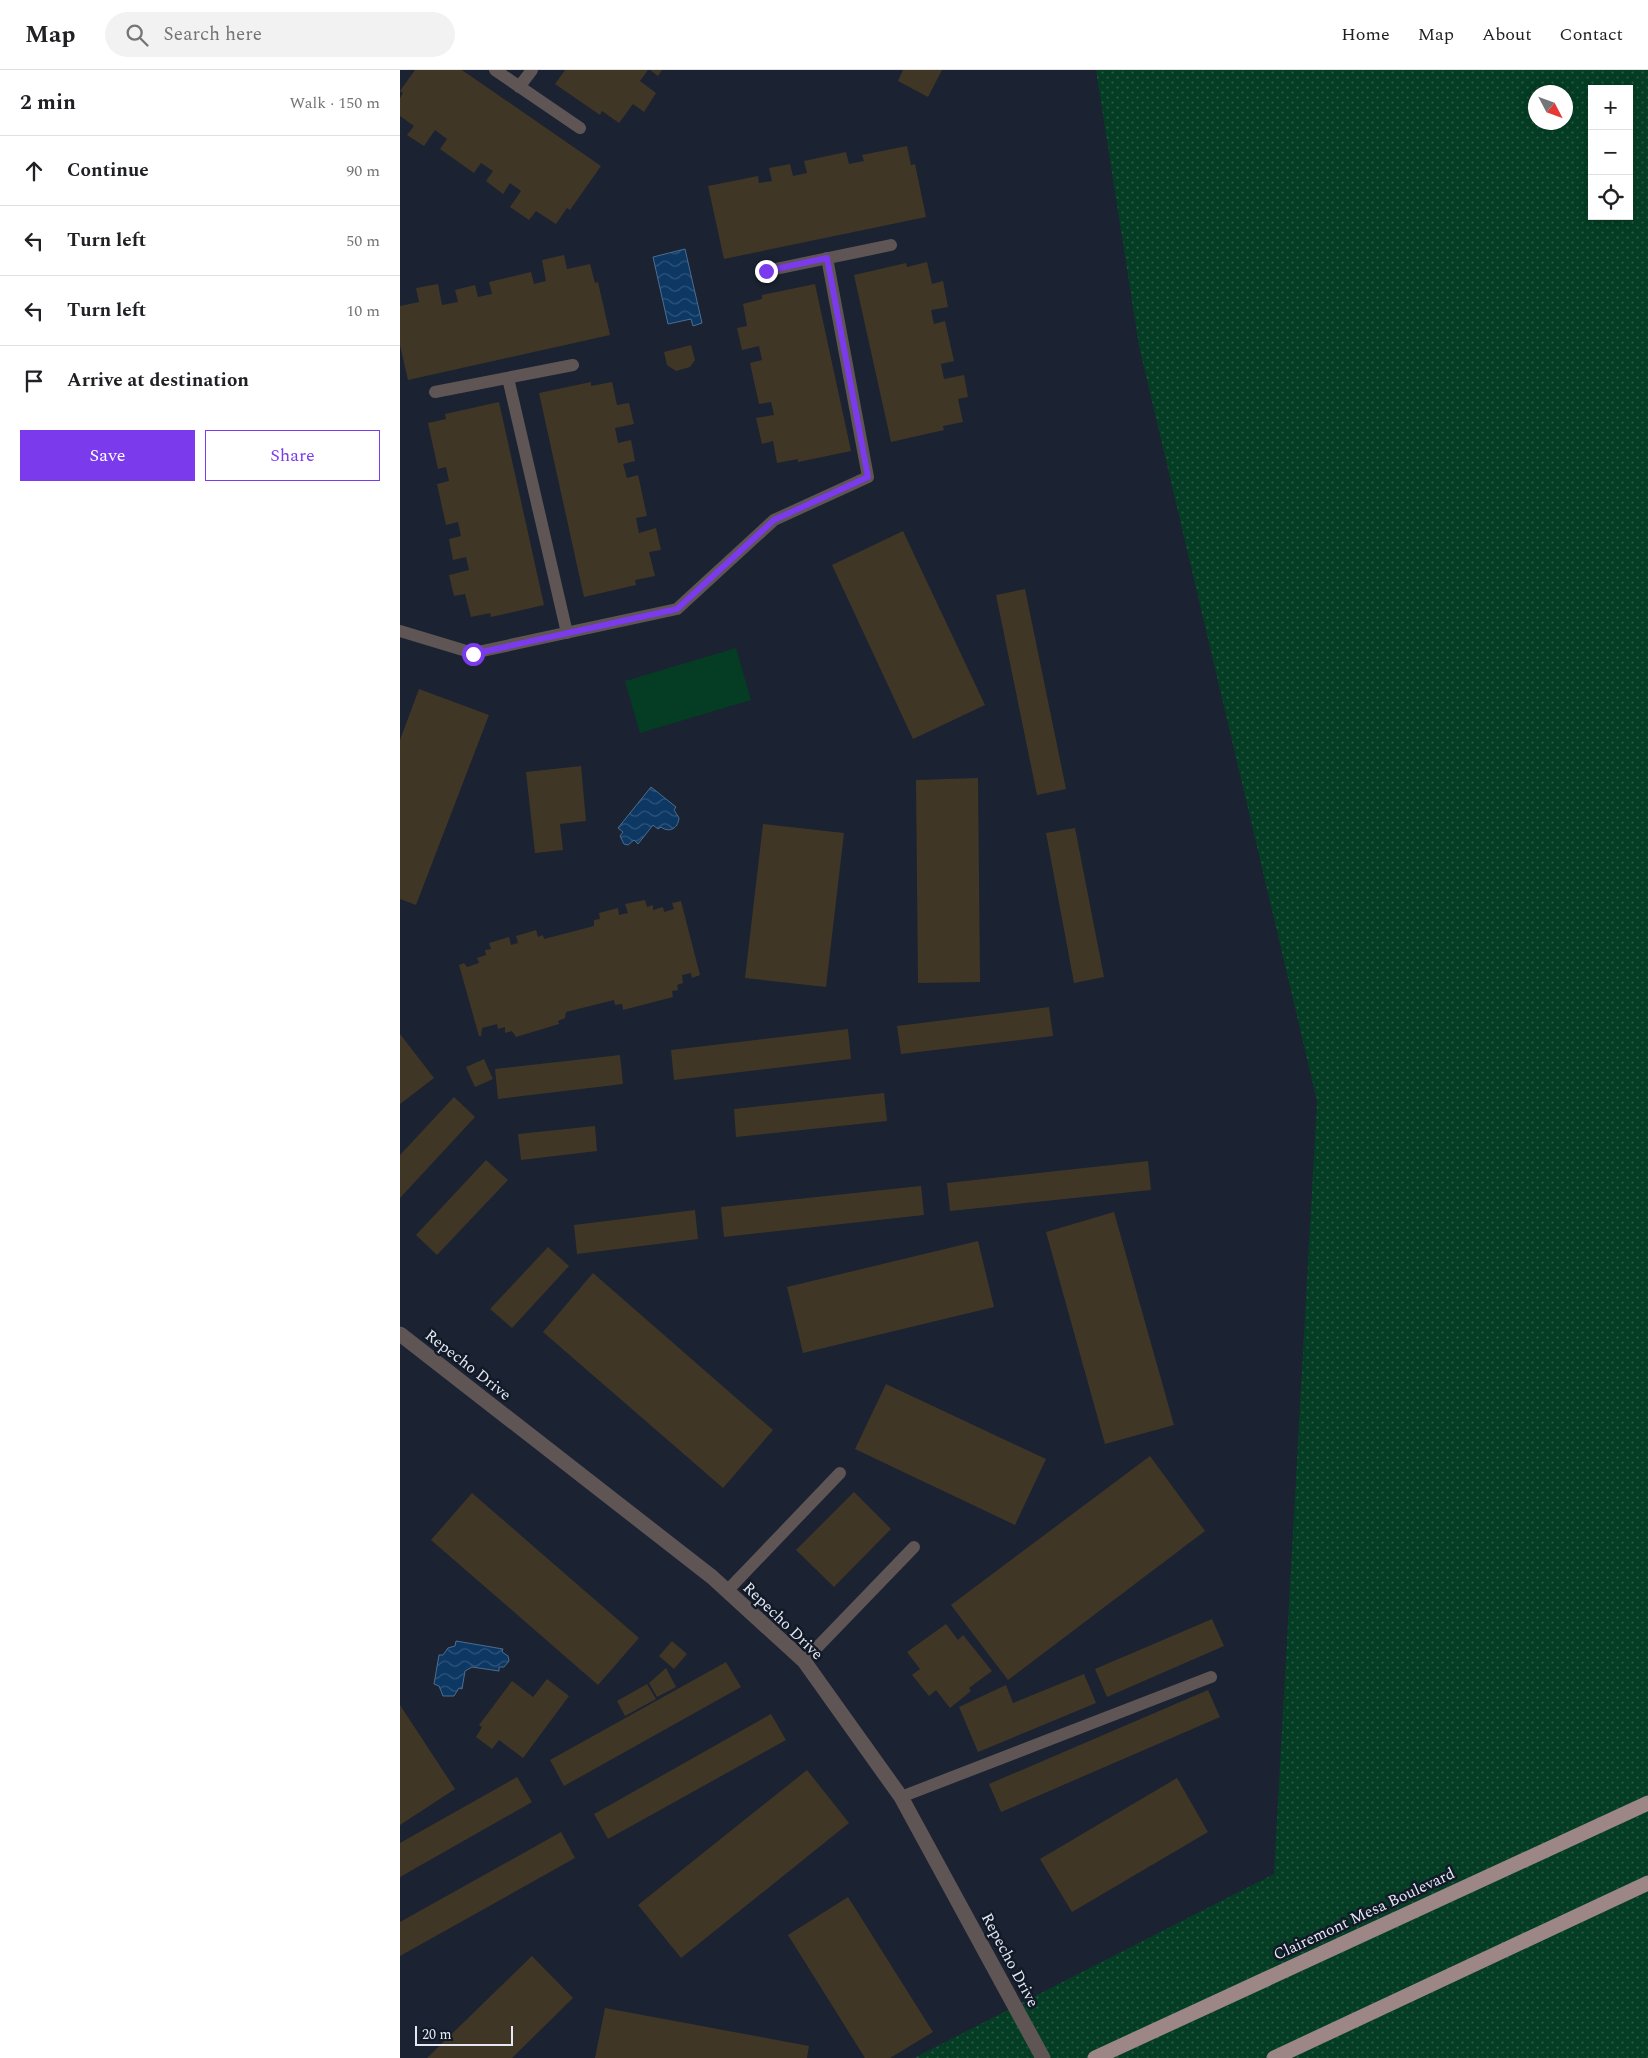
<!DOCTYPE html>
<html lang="en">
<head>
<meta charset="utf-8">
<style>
  :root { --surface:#fff; --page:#f2f2f2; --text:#202124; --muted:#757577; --line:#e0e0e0; --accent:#7c3aed }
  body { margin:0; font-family:Spectral,serif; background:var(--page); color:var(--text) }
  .controls { position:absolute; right:15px; top:15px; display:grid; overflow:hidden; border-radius:0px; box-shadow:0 2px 12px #0003 }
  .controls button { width:45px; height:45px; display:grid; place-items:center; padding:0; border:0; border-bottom:1px solid var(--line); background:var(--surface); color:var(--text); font:25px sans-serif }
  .compass { position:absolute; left:1128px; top:15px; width:45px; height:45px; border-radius:50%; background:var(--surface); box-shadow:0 2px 12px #0003; rotate:131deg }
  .scale { position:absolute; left:15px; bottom:12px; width:98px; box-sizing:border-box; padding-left:5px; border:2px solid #e3e8f2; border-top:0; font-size:14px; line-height:18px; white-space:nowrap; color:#e3e8f2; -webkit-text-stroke:4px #121927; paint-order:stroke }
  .stop { position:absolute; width:15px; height:15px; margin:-11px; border:4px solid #7c3aed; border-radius:50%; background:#fff }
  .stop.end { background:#7c3aed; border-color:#fff; box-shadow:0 1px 5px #0008 }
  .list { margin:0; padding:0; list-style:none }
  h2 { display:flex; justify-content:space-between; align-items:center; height:65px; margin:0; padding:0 20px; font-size:21px }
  h2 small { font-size:16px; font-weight:400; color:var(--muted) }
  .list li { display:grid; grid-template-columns:32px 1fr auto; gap:15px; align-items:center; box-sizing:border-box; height:70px; padding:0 20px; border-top:1px solid var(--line) }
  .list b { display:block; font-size:19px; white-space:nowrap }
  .list em { font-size:16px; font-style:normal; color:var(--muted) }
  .actions { display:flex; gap:10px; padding:15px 20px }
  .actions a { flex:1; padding:11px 0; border:1px solid var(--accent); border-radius:0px; text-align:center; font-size:18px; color:var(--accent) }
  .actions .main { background:var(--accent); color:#fff }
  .icon { flex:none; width:28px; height:28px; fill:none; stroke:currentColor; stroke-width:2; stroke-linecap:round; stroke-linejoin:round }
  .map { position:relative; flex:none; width:1248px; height:1988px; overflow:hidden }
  header { display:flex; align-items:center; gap:30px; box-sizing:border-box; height:70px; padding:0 25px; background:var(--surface); border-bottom:1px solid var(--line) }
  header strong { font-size:24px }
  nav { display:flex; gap:28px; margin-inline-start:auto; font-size:18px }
  .search { width:350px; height:45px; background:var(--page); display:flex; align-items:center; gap:12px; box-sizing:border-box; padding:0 18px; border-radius:28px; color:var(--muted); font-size:19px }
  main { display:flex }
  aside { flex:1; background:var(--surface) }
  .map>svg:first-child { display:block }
  .grass { fill:url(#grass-dots); fill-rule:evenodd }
  .pitch { fill:#043d24 }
  .water { fill:url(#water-waves); stroke:#4d6d8f }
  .building { fill:#403626 }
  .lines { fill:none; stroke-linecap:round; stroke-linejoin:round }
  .lane { stroke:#5f5554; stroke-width:12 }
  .street { stroke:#5f5554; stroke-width:15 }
  .primary { stroke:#9c8786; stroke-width:15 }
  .route { stroke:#7c3aed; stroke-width:6 }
  .labels { text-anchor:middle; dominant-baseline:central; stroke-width:5; stroke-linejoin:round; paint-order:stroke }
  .street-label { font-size:16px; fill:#e3e8f2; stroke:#121927 }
</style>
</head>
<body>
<header>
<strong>Map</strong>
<div class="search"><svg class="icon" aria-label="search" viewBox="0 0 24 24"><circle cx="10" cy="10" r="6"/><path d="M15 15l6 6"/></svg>Search here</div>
<nav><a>Home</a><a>Map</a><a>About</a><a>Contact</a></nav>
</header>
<main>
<aside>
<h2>2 min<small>Walk · 150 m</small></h2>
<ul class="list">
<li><svg class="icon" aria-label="ahead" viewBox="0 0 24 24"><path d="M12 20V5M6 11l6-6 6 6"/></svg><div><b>Continue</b></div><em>90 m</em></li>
<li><svg class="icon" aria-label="left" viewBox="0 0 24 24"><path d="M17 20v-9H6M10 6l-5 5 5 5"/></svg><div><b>Turn left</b></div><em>50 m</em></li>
<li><svg class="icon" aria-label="left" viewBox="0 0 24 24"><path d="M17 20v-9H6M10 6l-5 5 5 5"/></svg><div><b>Turn left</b></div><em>10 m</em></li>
<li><svg class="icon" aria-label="arrive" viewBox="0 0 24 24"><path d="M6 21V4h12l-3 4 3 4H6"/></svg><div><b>Arrive at destination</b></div></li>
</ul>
<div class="actions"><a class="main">Save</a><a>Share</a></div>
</aside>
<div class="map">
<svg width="1248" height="1988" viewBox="0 0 1248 1988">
  <defs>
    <pattern id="grass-dots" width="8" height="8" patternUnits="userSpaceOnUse" patternTransform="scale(1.25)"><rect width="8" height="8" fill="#043d24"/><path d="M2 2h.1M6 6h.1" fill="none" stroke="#285944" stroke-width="1.8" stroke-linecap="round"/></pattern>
    <pattern id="water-waves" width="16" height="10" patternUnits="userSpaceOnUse" patternTransform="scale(1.25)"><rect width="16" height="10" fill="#0d3864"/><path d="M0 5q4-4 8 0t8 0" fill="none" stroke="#30557b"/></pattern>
  </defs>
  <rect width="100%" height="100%" fill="#1b2231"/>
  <path class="grass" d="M696,0h552v1988h-734l360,-184 43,-773 -178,-755zM1192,19h37v127h-37zM1136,22h30v30h-30z"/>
  <path class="pitch" d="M336,578l15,52 -111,33 -15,-52z"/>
  <path class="water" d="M285,179l17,74 -9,3 -2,-7 -23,5 -15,-67z
    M251,717l25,20 -2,3 5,8c-1,11 -10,15 -18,9l-3,2 -5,-4 -15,19 -4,-4 -6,5 -4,-1 -4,-8 3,-4 -5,-4z
    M56,1571l47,8 -1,3 6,4 1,5 -5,6h-5v4l-27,-4 -7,4 -3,18 -3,-1 -5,8h-11l-4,-10 -5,-2 5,-29h4l5,-7 7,-2z"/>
  <path class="building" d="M15,0h47l139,96 -31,44 -3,-2 -11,16 -20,-13 -7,9 -19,-13 11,-16 -11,-8 -7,11 -17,-13 7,-10 -12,-8 -7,10 -34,-24 7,-10 -12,-9 -11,16 -17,-11 7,-9 -14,-10v-18l3,-5 -3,-2z
    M165,0h83l-8,11 16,12 -12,19 -11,-8 -14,19 -17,-12 -2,4 -45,-31z
    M250,0h12l-4,6z
    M503,0h39l-14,27 -30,-16z
    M507,76l4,19 4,-1 11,53 -202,42 -16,-73 50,-10 1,7 13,-2 -3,-13 21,-4 3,12 14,-3 -3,-12 42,-9 3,12 15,-3 -2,-6z
    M164,185l3,14 23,-5 5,19 3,-1 12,53 -202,45 -8,-35v-39l19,-4 -3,-14 22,-4 4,21 16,-3 -3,-12 20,-5 3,12 14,-3 -3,-12 42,-10 3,12 12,-3 -4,-21z
    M527,192l5,22 11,-3 5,26 -17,3 3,14 11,-3 9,40 -13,3 3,15 20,-4 4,22 -10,2 5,23 -20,4 1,4 -53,12 -37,-167 52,-12 1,4z
    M415,214l36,167 -53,11v-3l-21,4 -4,-22 -11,3 -6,-26 18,-3 -3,-13 -12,2 -9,-41 12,-3 -3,-14 -17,4 -5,-22 10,-2 -4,-22 19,-5v-4z
    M291,275l4,15 -5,7 -14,4 -9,-6 -3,-13z
    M191,312v4l21,-4 5,23 12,-2 5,21 -19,4 3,15 13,-3 4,21 -12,3 4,14 11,-3 9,41 -11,2 3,15 17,-5 5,22 -12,2 6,24 -20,4 1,5 -52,12 -45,-204z
    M99,332l45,203 -53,12 -1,-4 -19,4 -6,-23 -11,2 -5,-21 20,-5 -3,-13 -13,3 -4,-21 12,-3 -3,-14 -12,3 -9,-41 12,-3 -3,-14 -8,2 -10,-46 18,-4 -1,-5z
    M503,461l82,174 -72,34 -81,-174z
    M625,519l41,200 -29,6 -41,-200z
    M19,619l70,26 -73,190 -16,-6v-159z
    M181,696l5,55 -26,3 3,26 -28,3 -9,-81z
    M578,708l2,204 -62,1 -2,-203z
    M363,754l81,9 -18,154 -81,-9z
    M675,758l29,149 -30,6 -28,-150z
    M245,830l2,7 6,-2v5l10,-3 1,5 10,-3 -2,-6 9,-2 19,74 -8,3 -1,-5 -9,2 1,8 -6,2 1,5 -6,1 1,6 -50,13 -1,-6 -7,1 -1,-5 -48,12 -1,6 -7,3 1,3 -43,13 -4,-6 -7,2v-6l-7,2 -1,-5 -15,4 -1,8h-2l-20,-71 5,-2 3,4 12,-4 -2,-5 9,-3 -1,-5 6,-1 -2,-6 20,-6 2,8 7,-2 -2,-7 20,-6 2,7 5,-2 1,4 50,-13v-6l6,-1 -1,-6 19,-5 1,7 9,-2 -3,-9z
    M649,937l4,29 -152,18 -4,-28z
    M448,959l3,30 -177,21 -3,-30z
    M0,964l34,44 -34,26z
    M220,985l3,29 -125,15 -3,-30z
    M84,989l9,20 -18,8 -9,-20z
    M484,1023l3,28 -151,16 -2,-28z
    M54,1027l21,20 -75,81v-43z
    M195,1056l2,25 -76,9 -3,-26z
    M86,1090l22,20 -71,75 -21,-20z
    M748,1091l3,29 -201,21 -3,-28z
    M521,1116l3,29 -200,22 -3,-30z
    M295,1140l3,29 -121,15 -3,-29z
    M714,1142l60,213 -69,19 -59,-212z
    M578,1171l16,66 -191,46 -16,-66z
    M148,1177l21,19 -57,62 -22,-19z
    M193,1203l180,157 -50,58 -180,-156z
    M486,1314l160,75 -31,66 -160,-76z
    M750,1386l55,75 -197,149 -57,-75z
    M454,1422l37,37 -57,58 -38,-37z
    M72,1423l167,145 -41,47 -167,-145z
    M812,1549l12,27 -117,51 -12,-28z
    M546,1554l12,16 5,-5 29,36 -23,17 2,3 -21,17 -14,-18 -7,6 -17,-21 8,-6 -13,-17z
    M272,1571l15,13 -13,15 -15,-13z
    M326,1592l15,25 -177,99 -14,-26z
    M266,1598l10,19 -19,10 -8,-14z
    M684,1604l12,29 -118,49 -19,-45 47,-22 7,18z
    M147,1609l22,17 -46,62 -24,-18 -7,9 -16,-12 6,-10 -3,-2 33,-44 21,16z
    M247,1614l9,15 -31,17 -8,-15z
    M808,1620l12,27 -219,95 -12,-28z
    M0,1635l55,84 -55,36z
    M371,1644l15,26 -178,99 -14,-25z
    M407,1700l42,53 -168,135 -43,-53z
    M117,1707l15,25 -132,75v-34z
    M777,1708l31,54 -136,80 -32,-53z
    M161,1762l14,26 -175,98v-34z
    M448,1827l85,135 -43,26h-25l-77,-123z
    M132,1886l41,42 -61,60h-85z
    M205,1938l204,38 -2,12h-212z"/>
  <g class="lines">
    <path class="lane" d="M95,0l85,58
      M119,17l13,-17
      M366,201l125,-26
      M108,308l59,255
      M35,322l138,-27
      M0,561l73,22 204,-44 97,-89 94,-43 -41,-219
      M327,1521l113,-118
      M404,1591l110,-114
      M501,1727l310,-120"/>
    <path class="street" d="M0,1264l312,243 92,84 97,136 142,261"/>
    <path class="primary" d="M695,1988l553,-255
      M874,1988l374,-175"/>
  </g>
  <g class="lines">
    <path class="route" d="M73,584l204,-45 97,-89 94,-43 -41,-219 -61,13"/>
  </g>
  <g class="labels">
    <g class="street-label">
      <text transform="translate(68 1295) rotate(38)">Repecho Drive</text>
      <text transform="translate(383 1551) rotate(44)">Repecho Drive</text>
      <text transform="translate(964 1844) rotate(-25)">Clairemont Mesa Boulevard</text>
      <text transform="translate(610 1890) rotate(62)">Repecho Drive</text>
    </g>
  </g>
</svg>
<div class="controls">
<button>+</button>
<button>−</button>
<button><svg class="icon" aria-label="locate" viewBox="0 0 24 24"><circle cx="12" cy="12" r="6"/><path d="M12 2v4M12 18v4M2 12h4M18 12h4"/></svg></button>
</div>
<svg class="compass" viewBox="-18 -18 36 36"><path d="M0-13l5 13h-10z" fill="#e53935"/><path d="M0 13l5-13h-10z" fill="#757577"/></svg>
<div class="scale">20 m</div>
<div class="stop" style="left:73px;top:584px"></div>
<div class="stop end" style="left:366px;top:201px"></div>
</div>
</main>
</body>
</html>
